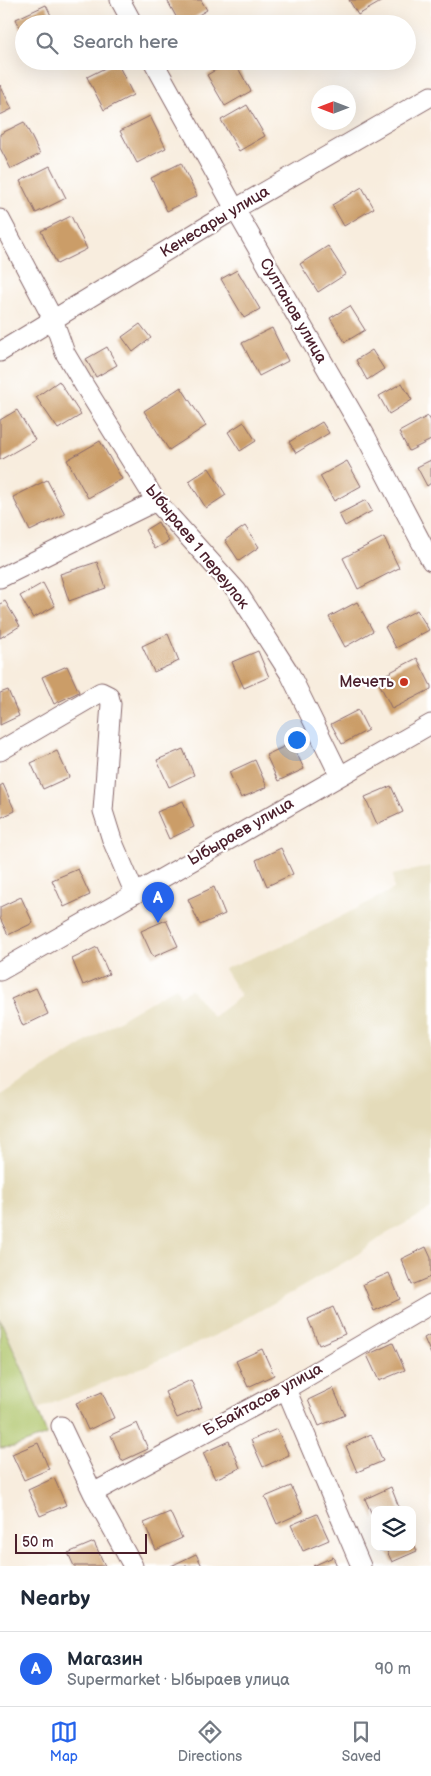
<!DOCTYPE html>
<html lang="en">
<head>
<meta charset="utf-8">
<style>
  :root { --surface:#fff; --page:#f6f6f7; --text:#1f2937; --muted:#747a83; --line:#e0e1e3; --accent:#2563eb }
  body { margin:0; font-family:"Balsamiq Sans",sans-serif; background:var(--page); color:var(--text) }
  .controls { position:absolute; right:15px; bottom:15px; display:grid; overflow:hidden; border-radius:10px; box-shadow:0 5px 20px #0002 }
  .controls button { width:45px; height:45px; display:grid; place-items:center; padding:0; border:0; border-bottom:1px solid var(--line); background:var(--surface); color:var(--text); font:25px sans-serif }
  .compass { position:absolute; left:311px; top:85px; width:45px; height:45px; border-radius:50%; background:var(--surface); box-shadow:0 5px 20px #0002; rotate:270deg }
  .scale { position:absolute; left:15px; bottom:12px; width:132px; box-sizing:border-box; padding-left:5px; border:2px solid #4a1f2b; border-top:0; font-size:14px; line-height:18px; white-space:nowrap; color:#4a1f2b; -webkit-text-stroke:4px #fff; paint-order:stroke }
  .you { position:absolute; left:296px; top:739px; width:18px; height:18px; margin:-12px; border:4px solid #fff; border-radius:50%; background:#1a73e8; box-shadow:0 0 0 8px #1a73e833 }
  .badge { display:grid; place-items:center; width:32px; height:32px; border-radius:50%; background:var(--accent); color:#fff; font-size:16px; font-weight:700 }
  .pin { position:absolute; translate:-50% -41px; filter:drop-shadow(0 1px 2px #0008) }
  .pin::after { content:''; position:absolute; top:26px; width:18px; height:15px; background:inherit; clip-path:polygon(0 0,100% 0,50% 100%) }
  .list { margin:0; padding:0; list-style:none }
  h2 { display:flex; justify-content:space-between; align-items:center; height:65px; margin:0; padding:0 20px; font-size:21px }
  h2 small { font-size:16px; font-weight:400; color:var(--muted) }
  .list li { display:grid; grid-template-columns:32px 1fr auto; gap:15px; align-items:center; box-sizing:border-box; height:75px; padding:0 20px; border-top:1px solid var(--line) }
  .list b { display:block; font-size:19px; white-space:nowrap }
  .list p { margin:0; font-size:16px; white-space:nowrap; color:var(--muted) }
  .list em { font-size:16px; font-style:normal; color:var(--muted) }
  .icon { flex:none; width:28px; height:28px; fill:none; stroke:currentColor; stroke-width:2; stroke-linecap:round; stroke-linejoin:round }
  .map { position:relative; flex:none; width:431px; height:1566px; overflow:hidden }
  .search { position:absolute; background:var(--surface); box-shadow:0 5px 20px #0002; left:15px; right:15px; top:15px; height:55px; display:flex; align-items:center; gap:12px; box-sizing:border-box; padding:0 18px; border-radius:28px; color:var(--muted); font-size:19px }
  .sheet { height:140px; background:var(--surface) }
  nav { display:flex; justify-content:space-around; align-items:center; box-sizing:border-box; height:70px; border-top:1px solid var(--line); background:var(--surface); font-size:14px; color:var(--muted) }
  nav a { display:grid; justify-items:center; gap:2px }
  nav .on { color:var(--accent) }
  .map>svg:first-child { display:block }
  .built { fill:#e4dbba }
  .green { fill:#afc56a; stroke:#7c724a }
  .building { fill:#cb9d68 }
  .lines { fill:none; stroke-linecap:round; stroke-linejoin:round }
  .street-casing { stroke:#87676a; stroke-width:21 }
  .street { stroke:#fff; stroke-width:19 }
  .poi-dot { fill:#c8321e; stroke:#fff; stroke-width:2 }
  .labels { text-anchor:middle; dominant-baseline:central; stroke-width:4.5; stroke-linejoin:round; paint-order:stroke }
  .street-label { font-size:16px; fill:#4a1f2b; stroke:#fff }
  .poi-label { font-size:16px; fill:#4a1f2b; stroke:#fff; text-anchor:end }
</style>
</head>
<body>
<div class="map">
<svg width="431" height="1566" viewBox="0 0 431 1566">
  <rect width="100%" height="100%" fill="#fff"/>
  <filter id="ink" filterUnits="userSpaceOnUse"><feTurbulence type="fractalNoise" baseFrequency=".02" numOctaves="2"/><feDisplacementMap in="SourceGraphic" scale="10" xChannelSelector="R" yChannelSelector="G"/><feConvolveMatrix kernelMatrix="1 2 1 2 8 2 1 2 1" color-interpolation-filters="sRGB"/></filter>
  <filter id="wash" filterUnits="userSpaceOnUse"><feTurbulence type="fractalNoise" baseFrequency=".0096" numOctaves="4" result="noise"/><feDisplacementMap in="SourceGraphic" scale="20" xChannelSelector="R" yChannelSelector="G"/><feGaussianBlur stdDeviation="1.12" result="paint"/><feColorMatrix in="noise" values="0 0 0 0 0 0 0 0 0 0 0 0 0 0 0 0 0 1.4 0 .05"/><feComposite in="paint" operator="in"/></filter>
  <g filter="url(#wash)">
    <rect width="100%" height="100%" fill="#f8edde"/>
    <path class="built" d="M431,866v343l-47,26 -29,21 -53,31 -84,47 -75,33 -105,42 -38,-90v-222l128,-82 48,-28 4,9 11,-7 22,28 28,-21 -17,-27 72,-29 98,-51 -1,-14z"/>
    <path class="green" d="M0,1319l24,54 23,62 -33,12 -14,1z"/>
    <g id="blocks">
      <path class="building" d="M167,0h34l6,10 -24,14h-3z
        M349,0h35l-26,15z
        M46,5l9,19h-31v12l-8,-17z
        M231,61h3l17,30 -26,15 -18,-31z
        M117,62l16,33 -29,15 -17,-33z
        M0,85l12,24 -12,6z
        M247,105l18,31 -26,15 -18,-31z
        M150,116l16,32 -29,15 -17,-32z
        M24,122l16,32 -29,15 -11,-21v-14z
        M181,163l16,33 -30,15 -16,-33z
        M50,166l16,32 -30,15 -16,-32z
        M362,187l12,21 -30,18 -12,-21z
        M71,216l16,33 -30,15 -16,-33z
        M328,246l18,28 -28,18 -18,-28z
        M237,270l23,39 -16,9 -23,-39z
        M350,306l15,24 -20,12 -15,-24z
        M140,324l11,14 -18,14 -11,-15z
        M272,328l16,33 -29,15 -17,-33z
        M107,347l10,18 -21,12 -10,-18z
        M372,350l12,19 -17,11 -11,-20z
        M59,381l22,34 -23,14 -22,-32z
        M402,383l10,17 -23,14 -10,-18z
        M181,387l25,39 -37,24 -25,-39z
        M17,410l18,30 -35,20v-40z
        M428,416l3,5v19l-22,11 -10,-19z
        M244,422l12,19 -16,10 -12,-19z
        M322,422l7,11 -33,20 -7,-11z
        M100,441l22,38 -34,19 -21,-38z
        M431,460v23l-4,3 -10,-19z
        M347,461l14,25 -27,15 -14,-25z
        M209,468l17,27 -20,13 -17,-27z
        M47,480l18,34 -35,17 -17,-34z
        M366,500l6,11 -27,15 -6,-12z
        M158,522l11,19 -14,8 -10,-19z
        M245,526l14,21 -20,14 -14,-21z
        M384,537l15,31 -41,21 -15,-31z
        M97,562l9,26 -37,13 -9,-27z
        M43,583l12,23 -22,12 -13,-22z
        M5,601l15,25 -20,12v-34z
        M357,602l16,29 -28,16 -16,-30z
        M417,610l12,20 -33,18 -11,-21z
        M168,634l11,27 -25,11 -12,-26z
        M258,651l11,26 -25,11 -12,-26z
        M417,658l14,28v3l-39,20 -15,-30z
        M67,666l12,26 -25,12 -12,-27z
        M8,690l11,26 -19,9v-32z
        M358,710l10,20 -26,14 -11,-20z
        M292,743l12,26 -26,12 -12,-26z
        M183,749l11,26 -25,12 -12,-27z
        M57,751l12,26 -26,12 -12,-26z
        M255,760l12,27 -26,11 -12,-26z
        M3,784l12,27 -15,7v-32z
        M391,786l12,26 -26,12 -12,-27z
        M183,801l11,26 -25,12 -12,-27z
        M281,848l12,26 -26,12 -11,-26z
        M78,869l12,26 -26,12 -12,-27z
        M214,887l11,27 -25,11 -12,-26z
        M21,897l12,26 -25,12 -8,-17v-11z
        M166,920l12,26 -25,11 -12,-26z
        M97,947l12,27 -26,11 -11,-26z
        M36,988l12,26 -25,12 -12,-27z
        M426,1247l5,11v19l-19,8 -11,-26z
        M389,1273l11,26 -26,12 -11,-27z
        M333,1307l12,27 -26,11 -11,-26z
        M431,1334v20l-7,-16z
        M393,1343l12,27 -26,11 -12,-26z
        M262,1349l12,26 -26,12 -12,-26z
        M191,1380l11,27 -25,11 -12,-26z
        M333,1388l12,27 -26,11 -11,-26z
        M102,1392l12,26 -26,12 -12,-27z
        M137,1423l11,26 -26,12 -11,-26z
        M277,1429l12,26 -26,12 -12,-27z
        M371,1434l12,27 -26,11 -11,-26z
        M229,1441l11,27 -25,11 -12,-26z
        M38,1443l11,26 -25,11 -12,-26z
        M54,1478l12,27 -26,11 -12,-26z
        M291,1486l12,26 -26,12 -12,-27z
        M391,1487l9,23h-25v11l-10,-22z
        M170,1512l12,26 -26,12 -12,-27z
        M317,1514l12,26 -26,11 -12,-26z
        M412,1539l5,12 -25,11 -7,-15h27z
        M94,1542l11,24h-31l-6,-13z
        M196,1554l6,12h-31z
        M333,1557l4,9h-24z"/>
    </g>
  </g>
  <g filter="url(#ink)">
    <use href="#blocks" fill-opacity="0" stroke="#87676a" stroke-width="1"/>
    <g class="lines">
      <g class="street-casing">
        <path id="street" d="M120,0l13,24
          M153,61l82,148 130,226 66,126
          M0,219l53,100 12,34 19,32 72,116 81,90 53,83 50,102
          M0,352l235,-143 196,-113
          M0,578l156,-77
          M0,751l101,-59 8,4 2,8 -8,107 9,29 23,54
          M0,971l431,-247
          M286,1389l75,177
          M61,1426l32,67 40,73
          M93,1493l193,-104 145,-85"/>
      </g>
      <use href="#street" class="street"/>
    </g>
  </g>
  <circle class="poi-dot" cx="404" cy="682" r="5"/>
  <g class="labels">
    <g class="street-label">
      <text transform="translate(215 222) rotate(-31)">Кенесары улица</text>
      <text transform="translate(293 311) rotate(60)">Султанов улица</text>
      <text transform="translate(197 547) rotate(51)">Ыбыраев 1 переулок</text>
      <text transform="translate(241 832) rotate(-30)">Ыбыраев улица</text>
      <text transform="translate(263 1400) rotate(-29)">Б.Байтасов улица</text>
    </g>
    <g class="poi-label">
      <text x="394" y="682">Мечеть</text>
    </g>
  </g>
</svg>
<div class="controls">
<button><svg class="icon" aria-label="layers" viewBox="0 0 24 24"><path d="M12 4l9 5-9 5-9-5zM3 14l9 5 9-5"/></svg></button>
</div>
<svg class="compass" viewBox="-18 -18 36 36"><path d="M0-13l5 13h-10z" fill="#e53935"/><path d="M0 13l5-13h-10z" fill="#747a83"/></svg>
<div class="scale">50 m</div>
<div class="you"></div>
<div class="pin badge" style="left:158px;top:923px">A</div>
<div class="search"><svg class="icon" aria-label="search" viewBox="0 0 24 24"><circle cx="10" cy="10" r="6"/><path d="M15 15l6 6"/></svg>Search here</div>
</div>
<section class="sheet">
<h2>Nearby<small></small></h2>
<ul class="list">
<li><span class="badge">A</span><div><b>Магазин</b><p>Supermarket · Ыбыраев улица</p></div><em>90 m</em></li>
</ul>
</section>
<nav>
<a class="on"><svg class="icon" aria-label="map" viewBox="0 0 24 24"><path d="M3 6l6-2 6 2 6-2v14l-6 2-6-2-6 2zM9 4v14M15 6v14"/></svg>Map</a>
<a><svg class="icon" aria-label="directions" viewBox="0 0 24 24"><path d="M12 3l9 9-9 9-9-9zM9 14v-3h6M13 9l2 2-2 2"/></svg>Directions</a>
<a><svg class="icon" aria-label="saved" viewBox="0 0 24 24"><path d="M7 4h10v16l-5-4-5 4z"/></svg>Saved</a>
</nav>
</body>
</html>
